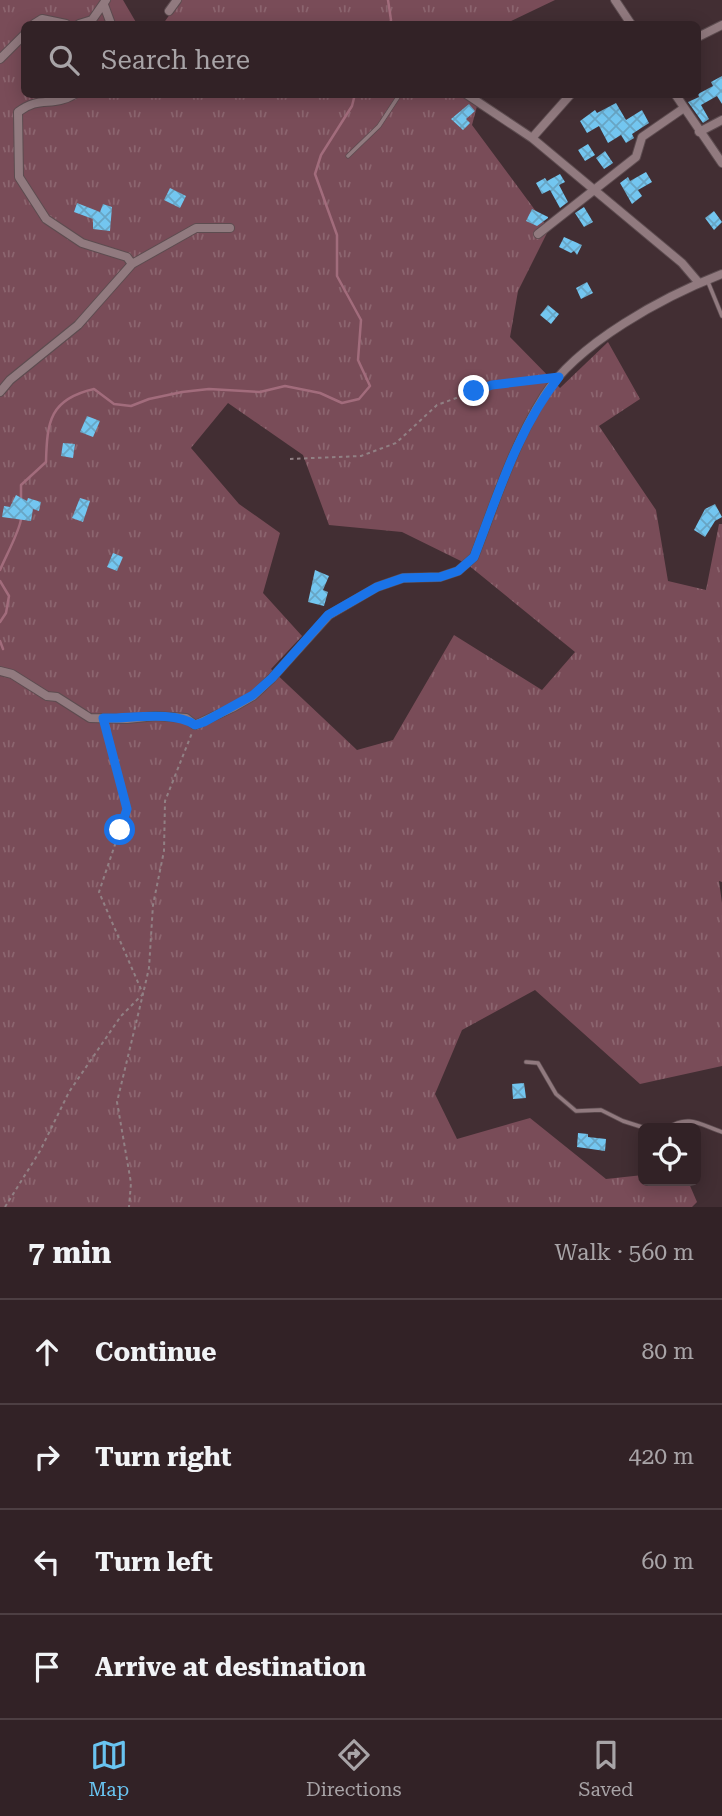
<!DOCTYPE html>
<html lang="en">
<head>
<meta charset="utf-8">
<style>
  :root { --surface:#322226; --page:#3a2a2e; --text:#f1f3f6; --muted:#a8a4a7; --line:#4d3f43; --accent:#69c4f1 }
  body { margin:0; font-family:"Roboto Serif",serif; background:var(--page); color:var(--text) }
  .controls { position:absolute; right:21px; bottom:21px; display:grid; overflow:hidden; border-radius:10px; box-shadow:0 4px 18px #0003 }
  .controls button { width:63px; height:63px; display:grid; place-items:center; padding:0; border:0; border-bottom:2px solid var(--line); background:var(--surface); color:var(--text); font:35px sans-serif }
  .stop { position:absolute; width:21px; height:21px; margin:-16px; border:5px solid #1a73e8; border-radius:50%; background:#fff }
  .stop.end { background:#1a73e8; border-color:#fff; box-shadow:0 2px 7px #0008 }
  .list { margin:0; padding:0; list-style:none }
  h2 { display:flex; justify-content:space-between; align-items:center; height:91px; margin:0; padding:0 28px; font-size:30px }
  h2 small { font-size:23px; font-weight:400; color:var(--muted) }
  .list li { display:grid; grid-template-columns:46px 1fr auto; gap:21px; align-items:center; box-sizing:border-box; height:105px; padding:0 28px; border-top:2px solid var(--line) }
  .list b { display:block; font-size:26px; white-space:nowrap }
  .list em { font-size:23px; font-style:normal; color:var(--muted) }
  .icon { flex:none; width:38px; height:38px; fill:none; stroke:currentColor; stroke-width:2; stroke-linecap:round; stroke-linejoin:round }
  .map { position:relative; flex:none; width:722px; height:1207px; overflow:hidden }
  .search { position:absolute; background:var(--surface); box-shadow:0 4px 18px #0003; left:21px; right:21px; top:21px; height:77px; display:flex; align-items:center; gap:18px; box-sizing:border-box; padding:0 24px; border-radius:10px; color:var(--muted); font-size:26px }
  .sheet { height:511px; background:var(--surface) }
  nav { display:flex; justify-content:space-around; align-items:center; box-sizing:border-box; height:98px; border-top:2px solid var(--line); background:var(--surface); font-size:19px; color:var(--muted) }
  nav a { display:grid; justify-items:center; gap:4px }
  nav .on { color:var(--accent) }
  .map>svg:first-child { display:block }
  .grass { fill:url(#grass-tufts); fill-rule:evenodd }
  .lines { fill:none; stroke-linecap:round; stroke-linejoin:round }
  .stream { stroke:#a26c7c; stroke-width:2.5 }
  .building { fill:url(#building-cross-hatch) }
  .service-casing { stroke:#5d4c50; stroke-width:5 }
  .minor-casing { stroke:#5d4c50; stroke-width:10 }
  .path { stroke:#918084; stroke-width:2; stroke-dasharray:3.5 3.5; stroke-linecap:butt }
  .service { stroke:#917a7f; stroke-width:3.5 }
  .minor { stroke:#917a7f; stroke-width:8 }
  .route { stroke:#1a73e8; stroke-width:9 }
</style>
</head>
<body>
<div class="map">
<svg width="722" height="1207" viewBox="0 0 722 1207">
  <defs>
    <pattern id="grass-tufts" width="24" height="20" patternUnits="userSpaceOnUse" patternTransform="scale(1.75)"><rect width="24" height="20" fill="#794c58"/><path d="M3 7l-1-3M5 7V3M7 7l1-3M15 17l-1-3M17 17v-4M19 17l1-3" fill="none" stroke="#8c656f"/></pattern>
    <pattern id="building-cross-hatch" width="8" height="8" patternUnits="userSpaceOnUse" patternTransform="scale(1.75)"><rect width="8" height="8" fill="#73c6f0"/><path d="M0 0l8 8M0 8l8-8" fill="none" stroke="#68a5c4"/></pattern>
  </defs>
  <rect width="100%" height="100%" fill="#422e33"/>
  <path class="grass" d="M0,0h123l14,24h-113v70l456,1 -8,30 77,104 -31,62 -8,46 50,51 48,-46 32,57 -41,27 57,84 12,71 38,9 13,-66h3v358l-3,-1 3,22v163l-82,18 -105,-94 -73,40 -27,64 22,45 73,-21 76,61 37,-4v6h45l9,21 -5,5h-692zM228,403l75,52 26,70 73,7 65,32 108,88 -33,38 -88,-55 -61,105 -36,10 -86,-81 31,-33 -39,-43 17,-60 -41,-29 -48,-56z
    M180,0h375l-50,24h-342z"/>
  <g class="lines">
    <path class="stream" d="M388,0l3,20 -1,4
      M21,498v-13l25,-23c1,-41 4,-63 48,-73l20,15 17,2 18,-7 33,-7 27,-3 51,3 25,-6 35,7 22,10 17,-4 11,-13 -12,-26 3,-40 -24,-44v-41l-22,-61 6,-19 31,-49 3,-12
      M0,570c5,-12 20,-40 21,-51
      M0,581l9,15 -3,17 -6,9
      M0,641l3,8"/>
  </g>
  <path class="building" d="M722,76v28l-5,-8 -16,9 8,14 -6,4 -15,-21 11,-5 -1,-3 15,-8 -2,-4z
    M616,103l10,17 16,-10 7,13 -17,11 2,4 -8,5 -5,-8 -13,8 -9,-17 -12,7 -7,-12 15,-11 2,3z
    M469,104l6,7 -9,8 4,4 -7,7 -12,-11z
    M588,144l7,11 -10,6 -7,-11z
    M605,151l8,12 -9,6 -8,-11z
    M646,172l6,10 -14,8 4,6 -10,8 -12,-21 8,-6 2,4z
    M560,174l5,8 -6,3 9,17 -8,6 -10,-18 -8,4 -6,-11 9,-5 2,3z
    M170,188l16,8 -6,12 -16,-8z
    M77,203l23,9 3,-8 9,3 -2,24 -17,-2v-10l-19,-7z
    M584,207l9,15 -9,5 -9,-14z
    M532,209l16,8v1l-11,8 -11,-5z
    M714,211l8,11 -8,8 -9,-12z
    M564,237l18,8 -5,10 -3,-4 -3,2 -12,-6z
    M587,282l6,11 -12,6 -5,-11z
    M548,305l11,9 -8,10 -11,-9z
    M87,416l13,5 -7,16 -13,-5z
    M63,443l12,1 -2,14 -12,-2z
    M16,495l11,6 1,-3 13,4 -2,9 -6,-2 -2,12 -29,-4 2,-11 6,1z
    M80,498l10,3 -7,21 -11,-4z
    M715,504l7,13 -7,4 -10,16 -11,-7 11,-21z
    M113,553l10,4 -6,14 -10,-4z
    M315,570l14,6 -6,14 5,2 -4,14 -16,-4z
    M524,1083l2,15 -13,1 -1,-15z
    M578,1133l10,1v3l18,2 -1,12 -28,-4z"/>
  <g class="lines">
    <g class="service-casing">
      <path id="service" d="M348,156l31,-30 21,-32
        M708,282l14,34
        M526,1062l12,1 18,31 20,17 25,-1 22,11 22,7
        M668,1128c20,-14 33,-3 54,4"/>
    </g>
    <g class="minor-casing">
      <path id="minor" d="M615,0l16,24
        M104,5l7,19
        M169,11l8,-11
        M34,24l8,-5 24,5
        M79,24l13,-4 14,-20
        M698,37l24,-12
        M0,59l24,-24
        M75,94c-23,14 -35,1 -57,18l1,65 27,42 36,24 45,14 5,7
        M466,94l66,44 150,125 17,20
        M675,94l47,69
        M699,132l23,-12
        M532,138l39,-44
        M538,234l98,-77 6,-20 42,-29
        M0,392l10,-12 68,-55 54,-61 64,-36h34
        M0,671l12,3 35,22 10,1 33,21 37,1 29,-3 30,2 9,7 39,-18 19,-11 19,-18 57,-63 48,-28 26,-9 37,-1 18,-6 16,-14c21,-54 39,-112 70,-161 33,-53 121,-100 178,-122"/>
    </g>
    <path class="path" d="M290,459l71,-3 35,-13 41,-38 55,-20 52,-6
      M105,729l22,80 -28,83 44,102 -26,108 14,81 -2,24
      M5,1207l35,-56 29,-59 52,-76 22,-22 6,-26 4,-63 11,-54 1,-50 27,-68"/>
    <use href="#service" class="service"/>
    <use href="#minor" class="minor"/>
  </g>
  <g class="lines">
    <path class="route" d="M120,830l7,-21 -24,-91c27,1 70,-8 92,7l9,-3 49,-27 19,-17 56,-63 49,-28 26,-9 37,-1 18,-6 16,-14c24,-62 43,-127 85,-180l-67,8 -18,6"/>
  </g>
</svg>
<div class="controls">
<button><svg class="icon" aria-label="locate" viewBox="0 0 24 24"><circle cx="12" cy="12" r="6"/><path d="M12 2v4M12 18v4M2 12h4M18 12h4"/></svg></button>
</div>
<div class="stop" style="left:120px;top:830px"></div>
<div class="stop end" style="left:474px;top:391px"></div>
<div class="search"><svg class="icon" aria-label="search" viewBox="0 0 24 24"><circle cx="10" cy="10" r="6"/><path d="M15 15l6 6"/></svg>Search here</div>
</div>
<section class="sheet">
<h2>7 min<small>Walk · 560 m</small></h2>
<ul class="list">
<li><svg class="icon" aria-label="ahead" viewBox="0 0 24 24"><path d="M12 20V5M6 11l6-6 6 6"/></svg><div><b>Continue</b></div><em>80 m</em></li>
<li><svg class="icon" aria-label="right" viewBox="0 0 24 24"><path d="M7 20v-9h11M14 6l5 5-5 5"/></svg><div><b>Turn right</b></div><em>420 m</em></li>
<li><svg class="icon" aria-label="left" viewBox="0 0 24 24"><path d="M17 20v-9H6M10 6l-5 5 5 5"/></svg><div><b>Turn left</b></div><em>60 m</em></li>
<li><svg class="icon" aria-label="arrive" viewBox="0 0 24 24"><path d="M6 21V4h12l-3 4 3 4H6"/></svg><div><b>Arrive at destination</b></div></li>
</ul>
</section>
<nav>
<a class="on"><svg class="icon" aria-label="map" viewBox="0 0 24 24"><path d="M3 6l6-2 6 2 6-2v14l-6 2-6-2-6 2zM9 4v14M15 6v14"/></svg>Map</a>
<a><svg class="icon" aria-label="directions" viewBox="0 0 24 24"><path d="M12 3l9 9-9 9-9-9zM9 14v-3h6M13 9l2 2-2 2"/></svg>Directions</a>
<a><svg class="icon" aria-label="saved" viewBox="0 0 24 24"><path d="M7 4h10v16l-5-4-5 4z"/></svg>Saved</a>
</nav>
</body>
</html>
